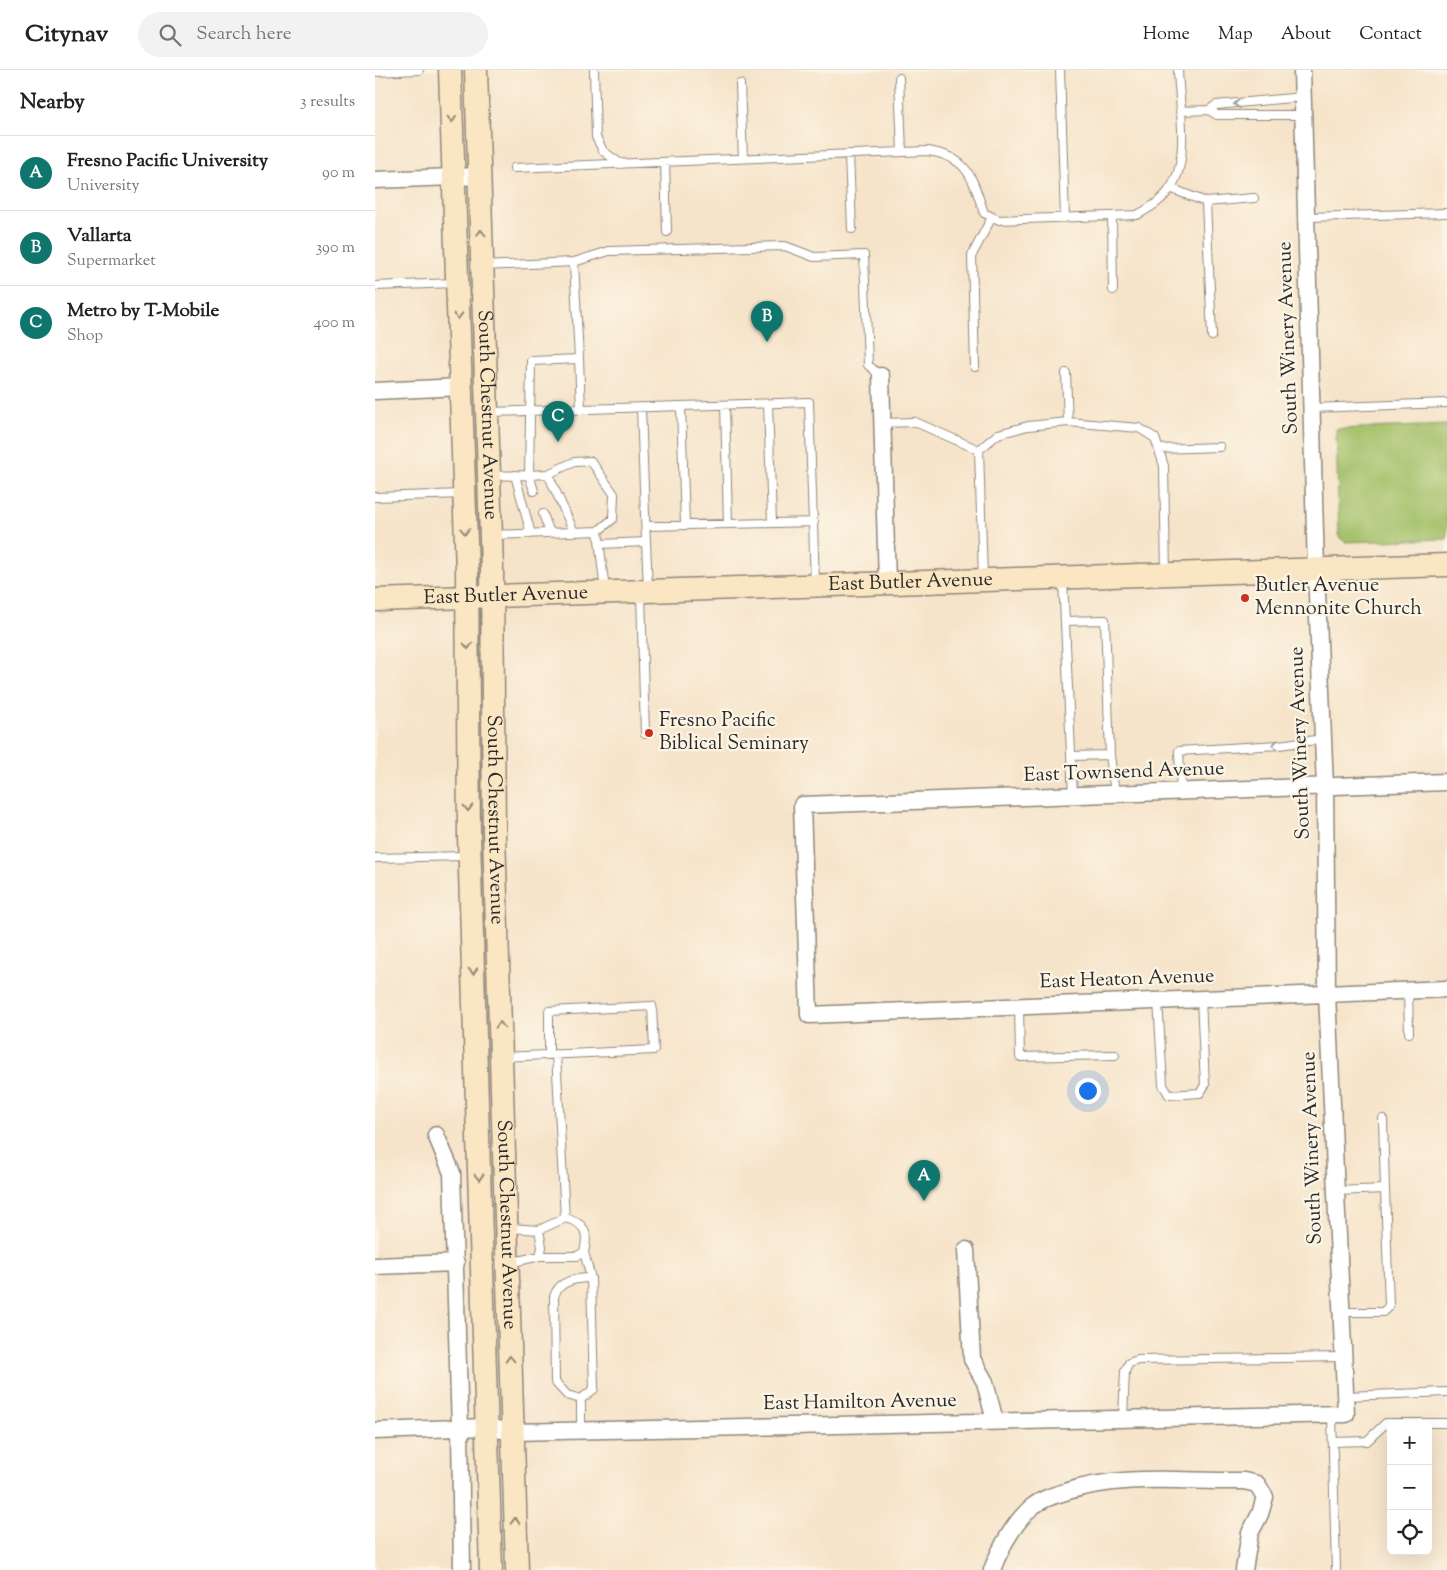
<!DOCTYPE html>
<html lang="en">
<head>
<meta charset="utf-8">
<style>
  :root { --surface:#fff; --page:#f2f2f2; --text:#222; --muted:#767676; --line:#e0e0e0; --accent:#0f766e }
  body { margin:0; font-family:"Sorts Mill Goudy",serif; background:var(--page); color:var(--text) }
  .controls { position:absolute; right:15px; bottom:15px; display:grid; overflow:hidden; border-radius:8px; box-shadow:0 5px 20px #0002 }
  .controls button { width:45px; height:45px; display:grid; place-items:center; padding:0; border:0; border-bottom:1px solid var(--line); background:var(--surface); color:var(--text); font:25px sans-serif }
  .you { position:absolute; left:712px; top:1020px; width:18px; height:18px; margin:-12px; border:4px solid #fff; border-radius:50%; background:#1a73e8; box-shadow:0 0 0 8px #1a73e833 }
  .badge { display:grid; place-items:center; width:32px; height:32px; border-radius:50%; background:var(--accent); color:#fff; font-size:16px; font-weight:700 }
  .pin { position:absolute; translate:-50% -41px; filter:drop-shadow(0 1px 2px #0008) }
  .pin::after { content:''; position:absolute; top:26px; width:18px; height:15px; background:inherit; clip-path:polygon(0 0,100% 0,50% 100%) }
  .list { margin:0; padding:0; list-style:none }
  h2 { display:flex; justify-content:space-between; align-items:center; height:65px; margin:0; padding:0 20px; font-size:21px }
  h2 small { font-size:16px; font-weight:400; color:var(--muted) }
  .list li { display:grid; grid-template-columns:32px 1fr auto; gap:15px; align-items:center; box-sizing:border-box; height:75px; padding:0 20px; border-top:1px solid var(--line) }
  .list b { display:block; font-size:19px; white-space:nowrap }
  .list p { margin:0; font-size:16px; white-space:nowrap; color:var(--muted) }
  .list em { font-size:16px; font-style:normal; color:var(--muted) }
  .icon { flex:none; width:28px; height:28px; fill:none; stroke:currentColor; stroke-width:2; stroke-linecap:round; stroke-linejoin:round }
  .map { position:relative; flex:none; width:1072px; height:1500px; overflow:hidden }
  header { display:flex; align-items:center; gap:30px; box-sizing:border-box; height:70px; padding:0 25px; background:var(--surface); border-bottom:1px solid var(--line) }
  header strong { font-size:24px }
  nav { display:flex; gap:28px; margin-inline-start:auto; font-size:18px }
  .search { width:350px; height:45px; background:var(--page); display:flex; align-items:center; gap:12px; box-sizing:border-box; padding:0 18px; border-radius:28px; color:var(--muted); font-size:19px }
  main { display:flex }
  aside { flex:1; background:var(--surface) }
  .map>svg:first-child { display:block }
  .green { fill:#a2c068; stroke:#66764a }
  .lines { fill:none; stroke-linecap:round; stroke-linejoin:round }
  .lane-casing { stroke:#90887a; stroke-width:10 }
  .street-casing { stroke:#90887a; stroke-width:19 }
  .secondary-casing { stroke:#90887a; stroke-width:25 }
  .lane { stroke:#fff; stroke-width:8 }
  .street { stroke:#fff; stroke-width:16 }
  .secondary { stroke:#fbe6c4; stroke-width:22 }
  .oneway { stroke:#a0a0a0 }
  .oneway2 { stroke:#938878 }
  .poi-dot { fill:#c8321e; stroke:#fcf5e5; stroke-width:2 }
  .labels { text-anchor:middle; dominant-baseline:central; stroke-width:4.5; stroke-linejoin:round; paint-order:stroke }
  .street-label { font-size:20px; fill:#2b2b2b; stroke:#fcf5e5 }
  .poi-label { font-size:20px; fill:#2b2b2b; stroke:#fcf5e5; text-anchor:start }
</style>
</head>
<body>
<header>
<strong>Citynav</strong>
<div class="search"><svg class="icon" aria-label="search" viewBox="0 0 24 24"><circle cx="10" cy="10" r="6"/><path d="M15 15l6 6"/></svg>Search here</div>
<nav><a>Home</a><a>Map</a><a>About</a><a>Contact</a></nav>
</header>
<main>
<aside>
<h2>Nearby<small>3 results</small></h2>
<ul class="list">
<li><span class="badge">A</span><div><b>Fresno Pacific University</b><p>University</p></div><em>90 m</em></li>
<li><span class="badge">B</span><div><b>Vallarta</b><p>Supermarket</p></div><em>390 m</em></li>
<li><span class="badge">C</span><div><b>Metro by T-Mobile</b><p>Shop</p></div><em>400 m</em></li>
</ul>
</aside>
<div class="map">
<svg width="1072" height="1500" viewBox="0 0 1072 1500">
  <rect width="100%" height="100%" fill="#fcf5e5"/>
  <filter id="ink" filterUnits="userSpaceOnUse"><feTurbulence type="fractalNoise" baseFrequency=".02" numOctaves="2"/><feDisplacementMap in="SourceGraphic" scale="10" xChannelSelector="R" yChannelSelector="G"/><feConvolveMatrix kernelMatrix="1 2 1 2 8 2 1 2 1" color-interpolation-filters="sRGB"/></filter>
  <filter id="wash" filterUnits="userSpaceOnUse"><feTurbulence type="fractalNoise" baseFrequency=".0096" numOctaves="4" result="noise"/><feDisplacementMap in="SourceGraphic" scale="20" xChannelSelector="R" yChannelSelector="G"/><feGaussianBlur stdDeviation="1.12" result="paint"/><feColorMatrix in="noise" values="0 0 0 0 0 0 0 0 0 0 0 0 0 0 0 0 0 1.4 0 .05"/><feComposite in="paint" operator="in"/></filter>
  <g filter="url(#wash)">
    <rect width="100%" height="100%" fill="#f6e4ca"/>
    <path class="green" d="M1072,355v114l-102,3 -6,-5 -3,-108z"/>
  </g>
  <g filter="url(#ink)">
    <g class="lines">
      <g class="lane-casing">
        <path id="lane" d="M219,0l2,67 7,14 18,13
          M685,0l5,148
          M0,2l44,-2
          M524,8l3,74
          M365,14l3,74
          M928,27l-87,8 -7,5 8,5h87
          M805,41l29,-1
          M474,84l3,75
          M290,92l2,70
          M139,98l414,-17c41,6 44,27 56,62l15,7 138,-5c15,-8 29,-17 37,-33 15,-28 5,-81 4,-112
          M795,118l36,14 48,-4
          M831,132l6,134
          M737,146l1,74
          M932,147l140,-4
          M199,192l35,-11 176,-5 29,11 50,-2 4,110 13,11
          M108,196l91,-4 5,97 -48,2 -2,114 -38,1
          M0,216l80,-3
          M204,289l2,51
          M600,297l-3,-112 20,-38
          M691,303l2,49
          M393,334l4,119
          M350,335l3,119
          M306,336l4,119
          M266,338l5,134
          M937,338l135,-5
          M115,342l319,-10 6,182
          M508,353l32,-1 64,28 4,128
          M784,379l61,-2
          M604,380l19,-16 30,-8 40,-4 71,6 16,10 9,28 2,107
          M173,404l26,58
          M140,405l16,59
          M0,427l88,-3
          M168,444l7,19
          M271,456l168,-4
          M223,461l7,60
          M118,465l105,-4 15,-12 1,-25 -23,-33 -17,1 -26,12 -19,1 5,16
          M225,474l46,-2 2,47
          M688,509l10,217
          M266,523l4,141
          M690,551l40,-1 5,135 5,39
          M696,686l39,-1
          M806,722l-2,-41 100,-6 44,-6
          M0,788l92,-2
          M1033,920l1,43
          M783,930l5,85 6,10 31,-2 5,-8 -4,-87
          M644,936l1,51 95,-2
          M181,984l9,164
          M127,987l152,-7 -2,-44 -103,5v44
          M1008,1049l2,70
          M961,1121l49,-2 4,117 -6,6h-42
          M164,1160l26,-12c20,5 24,14 19,34l-7,4h-37
          M209,1182l7,26
          M134,1193l31,-7 2,-9 -3,-17 -29,-2
          M216,1208l3,111 -13,10 -14,-4 -12,-13 -1,-85c4,-16 21,-19 37,-19z
          M970,1326l102,-4
          M206,1329v31
          M957,1344l4,156
          M748,1348l2,-47 4,-8 9,-3 205,-3
          M958,1372l34,-1 19,-18h61"/>
      </g>
      <g class="street-casing">
        <path id="street" d="M0,110l104,-4
          M506,306l6,207
          M0,321l86,-4
          M1072,712l-645,23 7,210 638,-26
          M61,1065l16,38 8,256 2,141
          M591,1180l6,109 13,23 10,39
          M0,1196l81,-3
          M0,1361l111,-4 26,5 834,-18 -19,-421 -2,-206 -9,-218 -14,-499
          M617,1500c8,-22 23,-49 41,-64 9,-7 21,-11 32,-14 59,-19 118,-10 179,-11l13,3 8,13 -5,17 -10,19 -6,37"/>
      </g>
      <g class="secondary-casing">
        <g id="secondary">
          <path d="M75,0l17,502 2,265 22,733"/>
          <path id="s1" d="M101,0l16,499 2,264 23,737"/>
          <path id="s2" d="M0,530l1072,-35"/>
        </g>
      </g>
      <use href="#lane" class="lane"/>
      <use href="#street" class="street"/>
      <use href="#secondary" class="secondary"/>
    </g>
    <defs><path id="oneway-chevron" d="M-2-3.5L2.5 0L-2 3.5" fill="none" stroke-width="1.6" stroke-linecap="round" stroke-linejoin="round" transform="scale(1.25)"/></defs>
    <g class="oneway">
      <use href="#oneway-chevron" transform="translate(862 34) rotate(177)"/>
      <use href="#oneway-chevron" transform="translate(900 675) rotate(176)"/>
    </g>
    <g class="oneway2">
      <use href="#oneway-chevron" transform="translate(77 49) rotate(88)"/>
      <use href="#oneway-chevron" transform="translate(106 163) rotate(-92)"/>
      <use href="#oneway-chevron" transform="translate(83 246) rotate(88)"/>
      <use href="#oneway-chevron" transform="translate(90 461) rotate(88)"/>
      <use href="#oneway-chevron" transform="translate(93 576) rotate(90)"/>
      <use href="#oneway-chevron" transform="translate(93 738) rotate(89)"/>
      <use href="#oneway-chevron" transform="translate(98 901) rotate(88)"/>
      <use href="#oneway-chevron" transform="translate(125 955) rotate(-92)"/>
      <use href="#oneway-chevron" transform="translate(104 1107) rotate(88)"/>
      <use href="#oneway-chevron" transform="translate(135 1289) rotate(-92)"/>
      <use href="#oneway-chevron" transform="translate(140 1451) rotate(-92)"/>
    </g>
  </g>
  <g class="poi-dot">
    <circle cx="870" cy="528" r="5"/>
    <circle cx="274" cy="663" r="5"/>
  </g>
  <g class="labels">
    <g class="street-label">
      <text transform="translate(914 268) rotate(-92)">South Winery Avenue</text>
      <text stroke="none"><textPath href="#s1" startOffset="345">South Chestnut Avenue</textPath></text>
      <text stroke="none"><textPath href="#s2" startOffset="536">East Butler Avenue</textPath></text>
      <text stroke="none"><textPath href="#s2" startOffset="131">East Butler Avenue</textPath></text>
      <text transform="translate(926 673) rotate(-92)">South Winery Avenue</text>
      <text transform="translate(749 703) rotate(-2)">East Townsend Avenue</text>
      <text stroke="none"><textPath href="#s1" startOffset="750">South Chestnut Avenue</textPath></text>
      <text transform="translate(752 910) rotate(-2)">East Heaton Avenue</text>
      <text transform="translate(938 1078) rotate(-92)">South Winery Avenue</text>
      <text stroke="none"><textPath href="#s1" startOffset="1155">South Chestnut Avenue</textPath></text>
      <text transform="translate(485 1333) rotate(-1)">East Hamilton Avenue</text>
    </g>
    <g class="poi-label">
      <text x="880" y="516">Butler Avenue<tspan x="880" dy="23">Mennonite Church</tspan></text>
      <text x="284" y="651">Fresno Pacific<tspan x="284" dy="23">Biblical Seminary</tspan></text>
    </g>
  </g>
</svg>
<div class="controls">
<button>+</button>
<button>−</button>
<button><svg class="icon" aria-label="locate" viewBox="0 0 24 24"><circle cx="12" cy="12" r="6"/><path d="M12 2v4M12 18v4M2 12h4M18 12h4"/></svg></button>
</div>
<div class="you"></div>
<div class="pin badge" style="left:549px;top:1131px">A</div>
<div class="pin badge" style="left:392px;top:272px">B</div>
<div class="pin badge" style="left:183px;top:372px">C</div>
</div>
</main>
</body>
</html>
